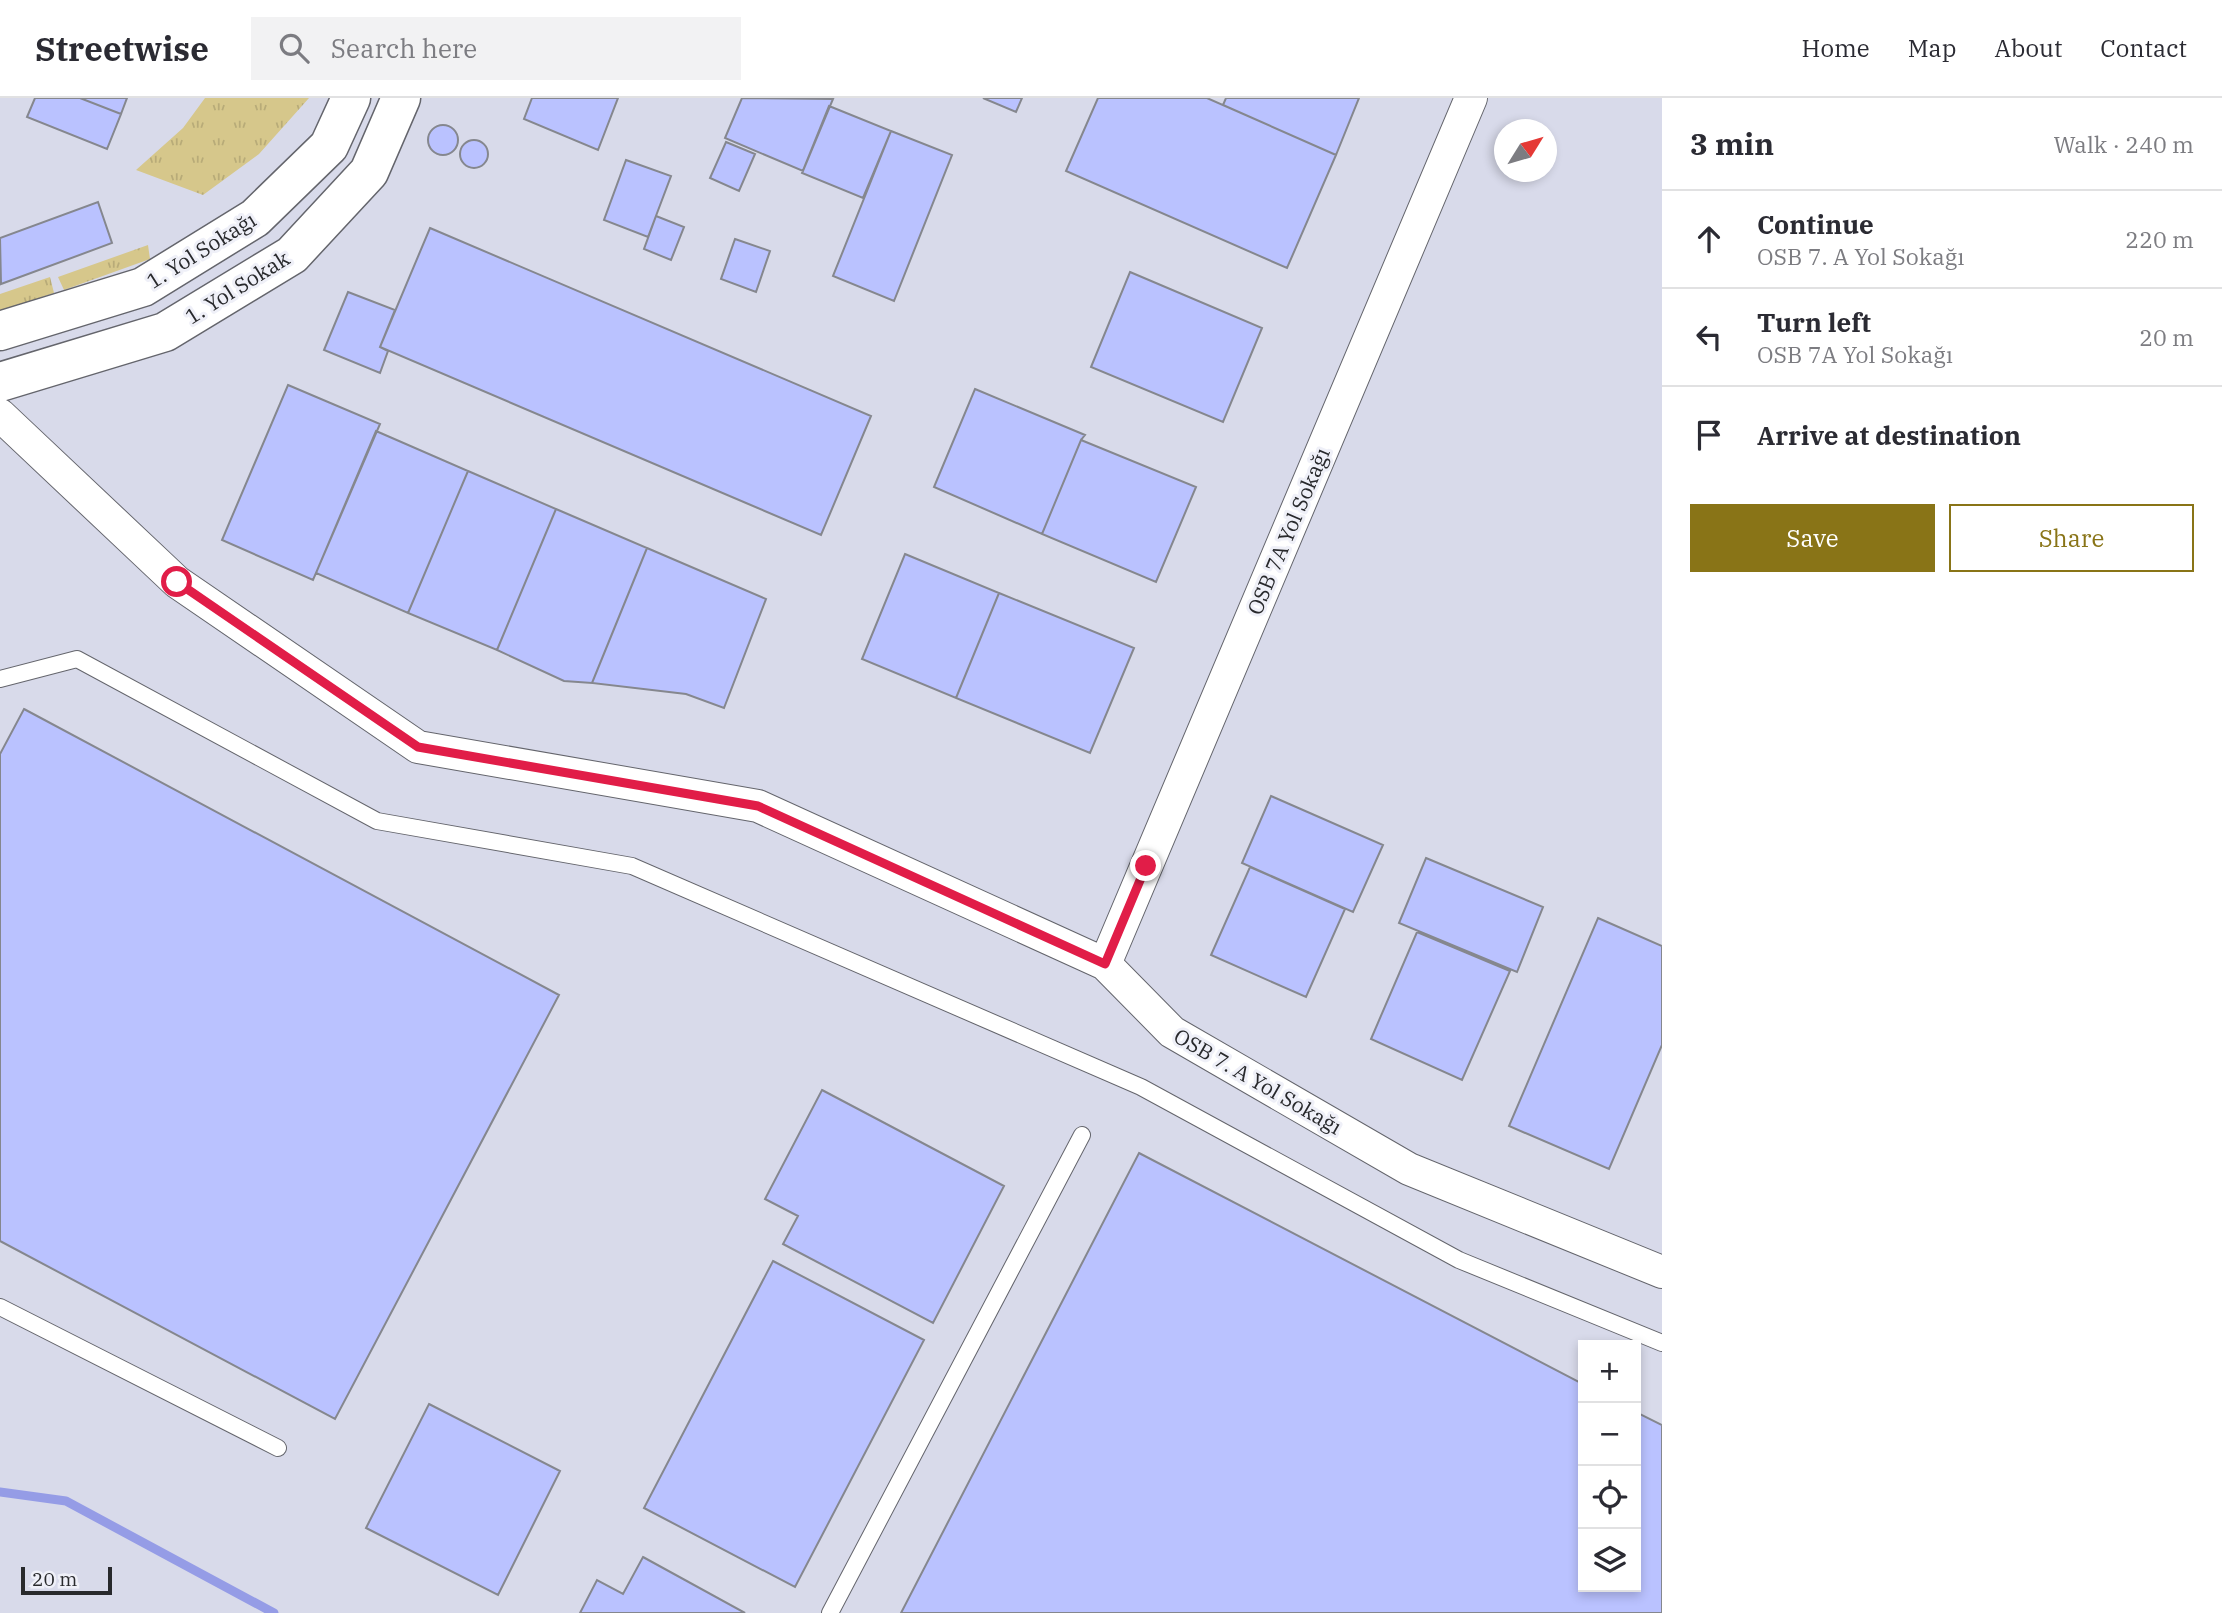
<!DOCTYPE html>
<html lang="en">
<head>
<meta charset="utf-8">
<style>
  :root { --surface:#fff; --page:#f2f2f3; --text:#2b2b33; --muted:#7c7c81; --line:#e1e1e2; --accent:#897417 }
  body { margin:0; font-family:"IBM Plex Serif",serif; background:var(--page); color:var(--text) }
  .controls { position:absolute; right:21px; bottom:21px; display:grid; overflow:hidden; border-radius:0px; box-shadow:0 4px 10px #0003 }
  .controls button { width:63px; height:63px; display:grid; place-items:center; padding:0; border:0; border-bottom:2px solid var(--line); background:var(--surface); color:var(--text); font:35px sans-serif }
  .compass { position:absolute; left:1494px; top:21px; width:63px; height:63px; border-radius:50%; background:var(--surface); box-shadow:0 4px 10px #0003; rotate:53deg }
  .scale { position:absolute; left:21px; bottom:18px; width:91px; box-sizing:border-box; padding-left:7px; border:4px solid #28292c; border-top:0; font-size:19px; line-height:24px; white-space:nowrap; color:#28292c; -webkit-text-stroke:5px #eff0f8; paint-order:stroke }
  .stop { position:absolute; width:21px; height:21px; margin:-16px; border:5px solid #e11d48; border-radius:50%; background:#fff }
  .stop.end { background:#e11d48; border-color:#fff; box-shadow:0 2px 7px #0008 }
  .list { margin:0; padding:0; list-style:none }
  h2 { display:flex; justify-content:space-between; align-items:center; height:91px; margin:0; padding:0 28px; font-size:30px }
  h2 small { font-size:23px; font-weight:400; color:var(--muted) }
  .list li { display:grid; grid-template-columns:46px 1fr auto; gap:21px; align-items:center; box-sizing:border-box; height:98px; padding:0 28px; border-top:2px solid var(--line) }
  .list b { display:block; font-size:26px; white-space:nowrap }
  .list p { margin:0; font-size:23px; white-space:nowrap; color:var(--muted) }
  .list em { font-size:23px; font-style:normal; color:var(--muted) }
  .actions { display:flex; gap:14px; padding:21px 28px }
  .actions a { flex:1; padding:16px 0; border:2px solid var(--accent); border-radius:0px; text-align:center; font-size:24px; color:var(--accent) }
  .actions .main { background:var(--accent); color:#fff }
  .icon { flex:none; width:38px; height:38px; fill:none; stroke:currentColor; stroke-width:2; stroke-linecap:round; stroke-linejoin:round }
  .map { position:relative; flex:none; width:1662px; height:1515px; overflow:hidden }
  header { display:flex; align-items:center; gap:42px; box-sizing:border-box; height:98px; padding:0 35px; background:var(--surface); border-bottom:2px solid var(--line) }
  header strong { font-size:33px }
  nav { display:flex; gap:38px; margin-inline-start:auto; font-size:24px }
  .search { width:490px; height:63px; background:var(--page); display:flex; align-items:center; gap:18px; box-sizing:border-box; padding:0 24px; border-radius:0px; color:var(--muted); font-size:26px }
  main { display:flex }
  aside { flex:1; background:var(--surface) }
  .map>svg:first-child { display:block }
  .built { fill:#d8daea; fill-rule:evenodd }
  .grass { fill:url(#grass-tufts) }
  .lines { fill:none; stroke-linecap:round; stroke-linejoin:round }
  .stream { stroke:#959ce6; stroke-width:9 }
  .building { fill:#bac2ff; stroke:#85878e; stroke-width:2 }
  .service-casing { stroke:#64656c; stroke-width:18 }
  .minor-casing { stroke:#64656c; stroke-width:34 }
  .tertiary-casing { stroke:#64656c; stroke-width:41 }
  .service { stroke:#fff; stroke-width:16 }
  .minor { stroke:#fff; stroke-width:32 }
  .tertiary { stroke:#fff; stroke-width:38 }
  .route { stroke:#e11d48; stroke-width:9 }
  .labels { text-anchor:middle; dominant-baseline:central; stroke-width:6; stroke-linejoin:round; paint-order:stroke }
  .street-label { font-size:21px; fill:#28292c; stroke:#eff0f8 }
</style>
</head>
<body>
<header>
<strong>Streetwise</strong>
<div class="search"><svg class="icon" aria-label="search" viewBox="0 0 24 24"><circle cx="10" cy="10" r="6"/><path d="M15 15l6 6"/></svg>Search here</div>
<nav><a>Home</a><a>Map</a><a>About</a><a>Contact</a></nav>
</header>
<main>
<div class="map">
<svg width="1662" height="1515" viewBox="0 0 1662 1515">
  <defs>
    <pattern id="grass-tufts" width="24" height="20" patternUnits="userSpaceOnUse" patternTransform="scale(1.75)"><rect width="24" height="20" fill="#d6c78b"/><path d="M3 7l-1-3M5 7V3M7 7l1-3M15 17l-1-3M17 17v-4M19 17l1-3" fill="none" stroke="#b8ab78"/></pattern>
  </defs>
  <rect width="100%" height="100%" fill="#e2e3eb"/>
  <path class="built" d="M0,0h1662v1515h-1662zM1504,32h42v42h-42zM1583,1247h53v242h-53z"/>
  <path class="grass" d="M205,0h104l-50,56 -56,41 -67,-25 47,-42z
    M148,147l2,14 -86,31 -6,-13z
    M50,179l4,16 -54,18v-17z"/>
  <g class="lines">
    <path class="stream" d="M0,1394l66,9 208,112"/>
  </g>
  <path class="building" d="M35,0h45l41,16 -14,35 -80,-32z
    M80,0h47l-6,16z
    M532,0h86l-20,52 -74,-31z
    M742,0l91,1 -30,72 -78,-33z
    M983,0h39l-6,14z
    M1098,0h109l129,57 -49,113 -221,-97z
    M1226,0h133l-23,57 -113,-50z
    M829,8l62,25 -28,67 -61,-25z
    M428 42a15 15 0 1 1 30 0a15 15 0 1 1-30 0Z
    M891,33l61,24 -58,146 -61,-25z
    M460 56a14 14 0 1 1 28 0a14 14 0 1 1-28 0Z
    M726,44l29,12 -16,37 -29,-13z
    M626,62l45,16 -23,61 -44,-17z
    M98,104l14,41 -111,41 -1,-46z
    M656,118l28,11 -13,33 -27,-11z
    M430,130l441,188 -50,119 -441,-188z
    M735,141l35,12 -14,41 -35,-13z
    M1130,174l132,56 -39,94 -132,-55z
    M348,194l47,18 -15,37 8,4 -8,22 -56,-23z
    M288,287l92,39 -67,156 -91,-40z
    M975,291l110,46 -4,5 -39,94 -108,-47z
    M376,333l92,40 -60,142 -92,-40z
    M1081,342l115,47 -40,95 -114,-48z
    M468,373l88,38 -59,141 -89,-37z
    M556,411l91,39 -55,135 -28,-2 -67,-31z
    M647,450l119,51 -42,109 -38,-14 -94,-11z
    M905,456l94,39 -43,105 -94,-39z
    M999,495l135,55 -44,105 -134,-55z
    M24,611l535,286 -224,424 -335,-178v-487z
    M1271,698l112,49 -30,67 -111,-49z
    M1426,760l117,49 -26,65 -118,-49z
    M1250,769l95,42 -39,88 -95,-42z
    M1598,820l64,28v99l-53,124 -100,-43z
    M1417,834l93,39 -48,109 -91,-41z
    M822,992l182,96 -71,137 -150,-79 15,-28 -33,-17z
    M1139,1055l444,231v203h53v-175l26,13v188h-761z
    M773,1163l151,79 -129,247 -151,-79z
    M429,1306l131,67 -62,124 -132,-67z
    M643,1459l102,56h-165l17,-33 26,14z"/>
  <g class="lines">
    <g class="service-casing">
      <path id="service" d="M0,581l77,-20 300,162 255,45 509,221 318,173 203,83
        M0,1209l278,141
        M830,1515l252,-478"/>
    </g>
    <g class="minor-casing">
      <path id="minor" d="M0,317l177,167 241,165 340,59 347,158 67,68 237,137 253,103
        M1105,866l366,-866"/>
    </g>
    <g class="tertiary-casing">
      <path id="tertiary" d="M0,233l143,-44 112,-69 74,-72 22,-48
        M0,284l165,-50 127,-77 77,-83 32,-74"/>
    </g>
    <use href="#service" class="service"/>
    <use href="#minor" class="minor"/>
    <use href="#tertiary" class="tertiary"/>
  </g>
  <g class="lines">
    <path class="route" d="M177,484l241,165 340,59 347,158 41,-98"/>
  </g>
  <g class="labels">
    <g class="street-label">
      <text transform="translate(201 152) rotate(-32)">1. Yol Sokağı</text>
      <text transform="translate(237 189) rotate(-32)">1. Yol Sokak</text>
      <text transform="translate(1288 433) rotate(-67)">OSB 7A Yol Sokağı</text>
      <text transform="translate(1258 983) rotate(30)">OSB 7. A Yol Sokağı</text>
    </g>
  </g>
</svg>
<div class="controls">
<button>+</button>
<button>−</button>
<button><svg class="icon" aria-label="locate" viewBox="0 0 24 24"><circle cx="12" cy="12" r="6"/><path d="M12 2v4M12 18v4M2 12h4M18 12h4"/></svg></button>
<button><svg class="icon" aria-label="layers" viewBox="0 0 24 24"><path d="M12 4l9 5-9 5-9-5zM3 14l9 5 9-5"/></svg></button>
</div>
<svg class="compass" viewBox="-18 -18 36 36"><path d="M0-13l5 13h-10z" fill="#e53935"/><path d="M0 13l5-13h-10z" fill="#7c7c81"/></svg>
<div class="scale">20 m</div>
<div class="stop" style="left:177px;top:484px"></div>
<div class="stop end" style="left:1146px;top:768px"></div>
</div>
<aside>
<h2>3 min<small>Walk · 240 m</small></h2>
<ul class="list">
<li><svg class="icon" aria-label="ahead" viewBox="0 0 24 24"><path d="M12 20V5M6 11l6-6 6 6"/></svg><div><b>Continue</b><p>OSB 7. A Yol Sokağı</p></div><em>220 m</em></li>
<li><svg class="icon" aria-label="left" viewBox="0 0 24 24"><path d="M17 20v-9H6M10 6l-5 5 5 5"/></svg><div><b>Turn left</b><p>OSB 7A Yol Sokağı</p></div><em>20 m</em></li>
<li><svg class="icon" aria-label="arrive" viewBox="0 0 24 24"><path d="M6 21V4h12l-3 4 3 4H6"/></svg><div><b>Arrive at destination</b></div></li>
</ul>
<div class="actions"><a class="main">Save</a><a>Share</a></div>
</aside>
</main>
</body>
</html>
